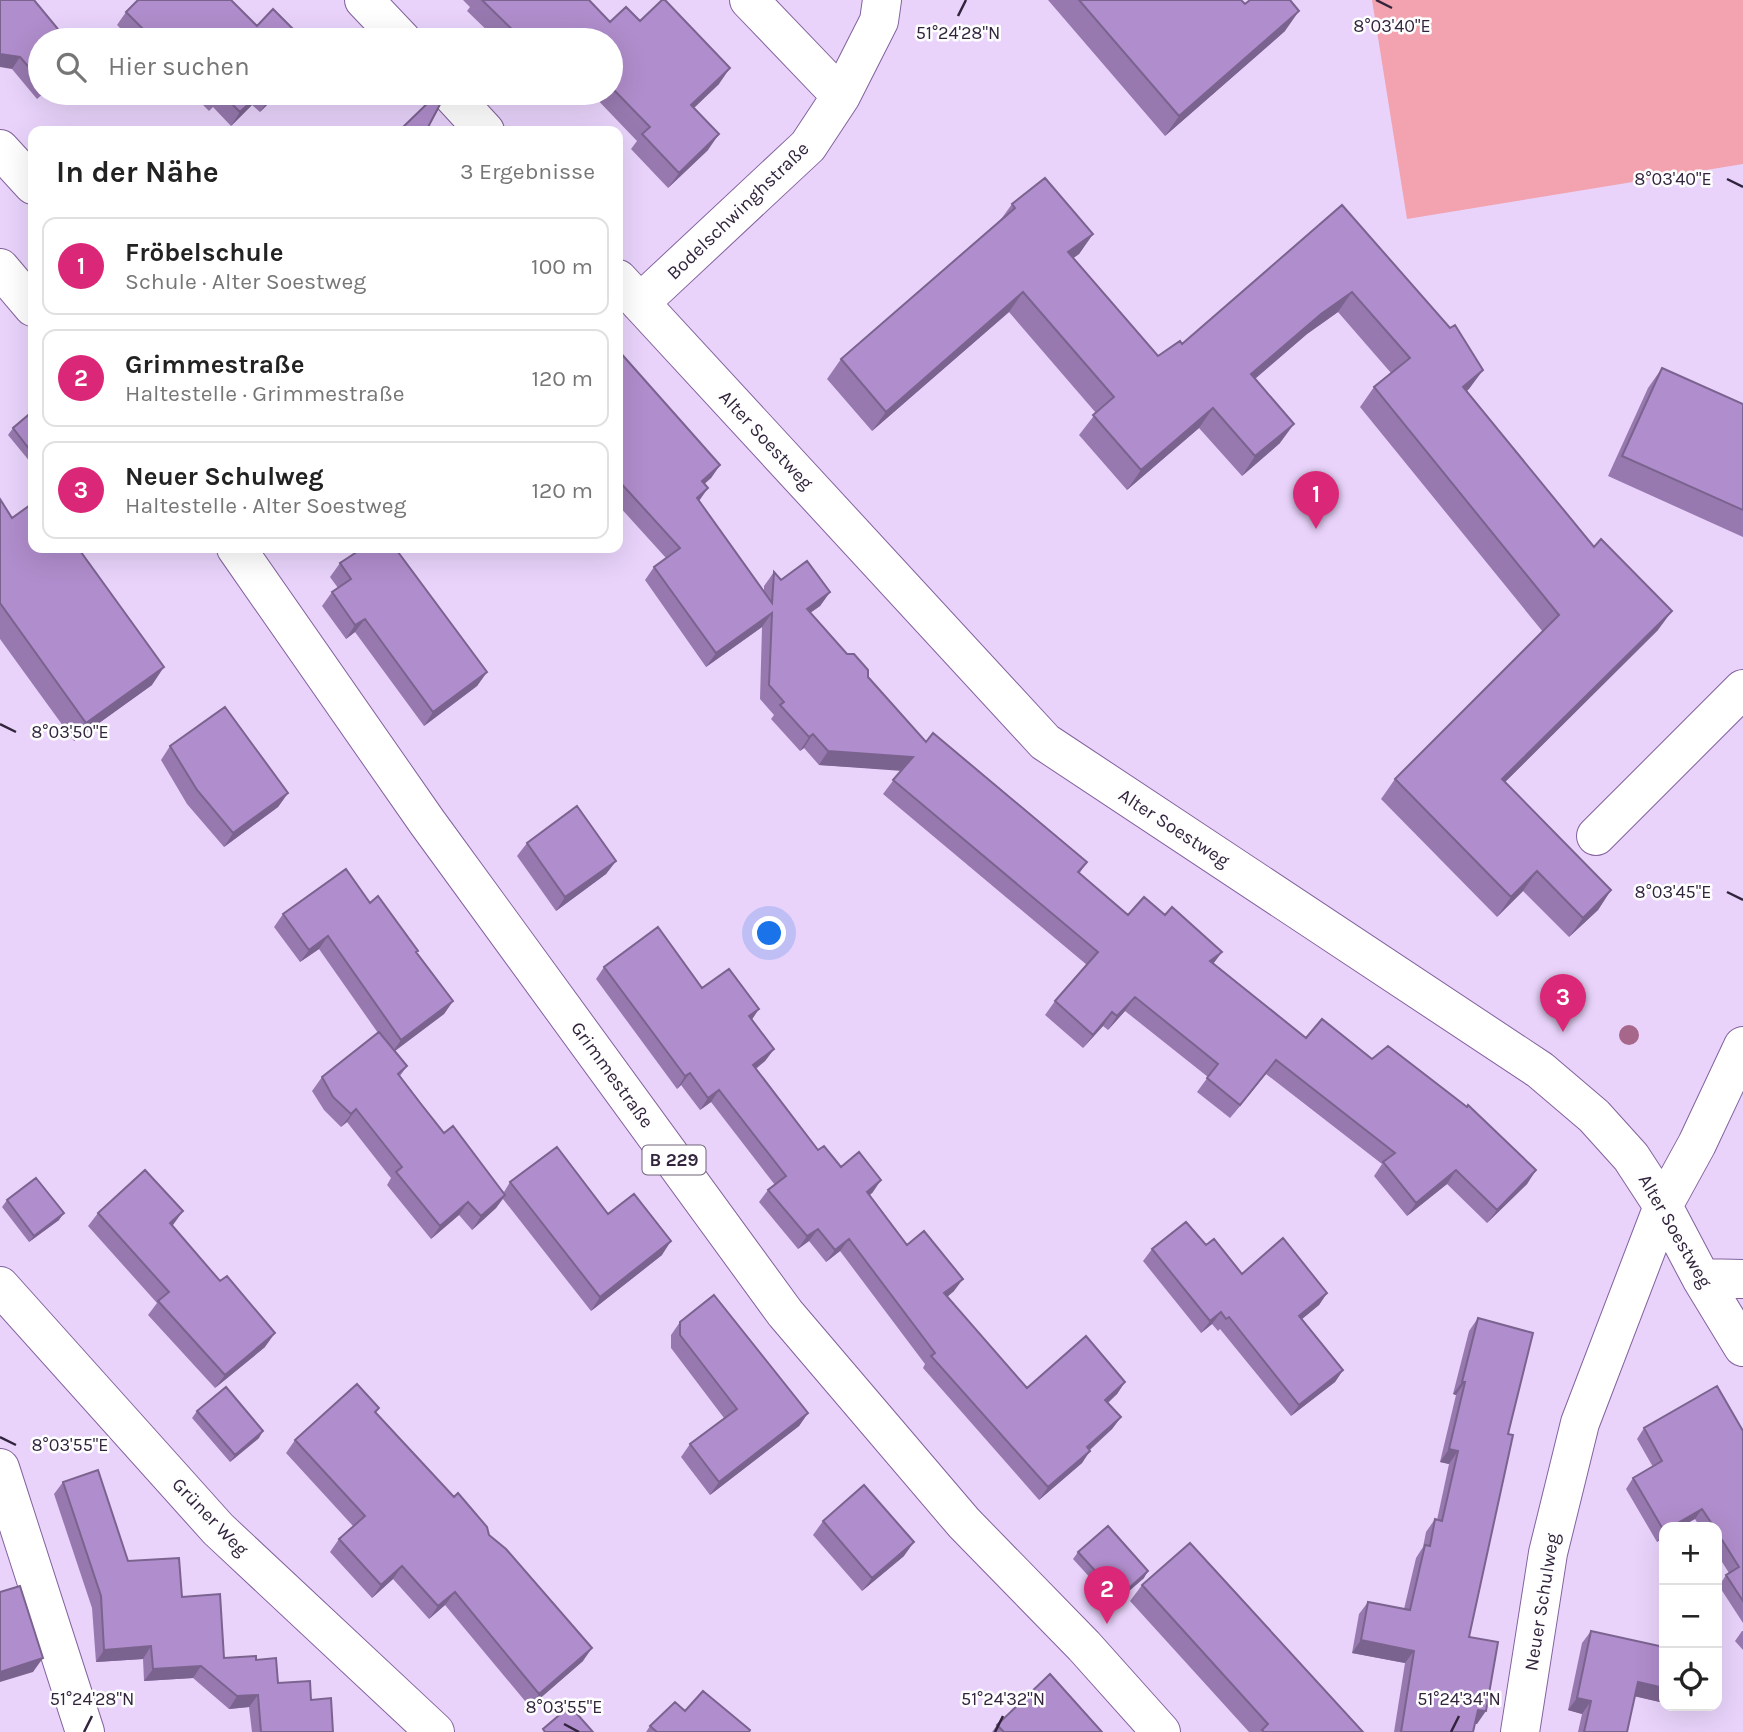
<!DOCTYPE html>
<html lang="de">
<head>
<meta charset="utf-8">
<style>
  :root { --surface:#fff; --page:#f2f2f2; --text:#222; --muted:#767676; --line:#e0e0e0; --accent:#db2777 }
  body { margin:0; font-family:Karla,sans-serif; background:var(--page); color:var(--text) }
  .controls { position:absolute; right:21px; bottom:21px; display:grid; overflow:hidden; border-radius:14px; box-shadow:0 7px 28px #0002 }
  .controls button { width:63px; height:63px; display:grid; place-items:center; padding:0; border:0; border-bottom:2px solid var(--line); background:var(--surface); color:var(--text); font:35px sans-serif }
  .you { position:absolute; left:770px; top:934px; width:24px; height:24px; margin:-18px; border:5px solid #fff; border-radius:50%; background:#1a73e8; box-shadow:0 0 0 10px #1a73e833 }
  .badge { display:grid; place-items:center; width:46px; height:46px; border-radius:50%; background:var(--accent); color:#fff; font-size:23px; font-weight:700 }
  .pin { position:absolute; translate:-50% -58px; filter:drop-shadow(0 2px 4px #0008) }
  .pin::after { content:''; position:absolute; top:37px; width:24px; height:21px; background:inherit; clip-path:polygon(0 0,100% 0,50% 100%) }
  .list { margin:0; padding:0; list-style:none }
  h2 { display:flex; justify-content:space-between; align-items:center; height:91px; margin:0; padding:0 28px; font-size:30px }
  h2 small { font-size:23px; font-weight:400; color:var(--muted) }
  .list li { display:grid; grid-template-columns:46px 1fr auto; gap:21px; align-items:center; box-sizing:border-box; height:98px; margin:0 14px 14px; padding:0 14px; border:2px solid var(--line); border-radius:14px }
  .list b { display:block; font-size:26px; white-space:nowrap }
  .list p { margin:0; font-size:23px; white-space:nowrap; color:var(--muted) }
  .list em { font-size:23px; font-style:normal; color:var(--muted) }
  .icon { flex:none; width:38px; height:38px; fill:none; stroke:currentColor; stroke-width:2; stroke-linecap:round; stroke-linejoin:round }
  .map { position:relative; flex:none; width:1743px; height:1732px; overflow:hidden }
  .search { position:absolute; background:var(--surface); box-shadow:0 7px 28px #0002; left:28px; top:28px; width:595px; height:77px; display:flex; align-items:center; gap:18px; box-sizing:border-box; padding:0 24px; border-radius:38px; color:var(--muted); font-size:26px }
  .panel { position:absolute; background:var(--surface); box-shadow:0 7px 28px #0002; left:28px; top:126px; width:595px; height:427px; border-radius:14px }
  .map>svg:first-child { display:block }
  .green { fill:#f2a3af }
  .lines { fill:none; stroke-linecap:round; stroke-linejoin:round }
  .minor-casing { stroke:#83629d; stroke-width:40 }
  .major-casing { stroke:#83629d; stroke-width:40 }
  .minor { stroke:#fff; stroke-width:38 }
  .major { stroke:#fff; stroke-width:38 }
  .tree { fill:#a7678a }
  .wall { fill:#9779af }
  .shaded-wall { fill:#7b638f }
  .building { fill:#b08dcc; stroke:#7b638f; stroke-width:2 }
  .ticks { fill:none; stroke:#32243d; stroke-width:2.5 }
  .labels { text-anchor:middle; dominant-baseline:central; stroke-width:5; stroke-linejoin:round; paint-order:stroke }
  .shield { fill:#fefefe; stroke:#6f6577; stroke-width:2 }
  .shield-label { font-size:18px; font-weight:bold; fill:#32243d }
  .street-label { font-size:19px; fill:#32243d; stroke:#fefefe }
  .ticks-label { font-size:18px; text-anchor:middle; fill:#32243d; stroke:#fefefe; stroke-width:5; stroke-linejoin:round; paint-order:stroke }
</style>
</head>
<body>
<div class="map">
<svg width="1743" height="1732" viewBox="0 0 1743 1732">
  <rect width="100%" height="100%" fill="#e9d3fb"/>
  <path class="green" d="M1372,0h371v164l-336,55z"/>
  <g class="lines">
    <g class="minor-casing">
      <path id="minor" d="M364,0l38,40
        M749,0l92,96
        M450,93l35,38
        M0,149l33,36
        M618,279l427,463 495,328 54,46 37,41 32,49 38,72 42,69
        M640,303l168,-157 33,-50 38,-75 3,-21
        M1596,836l147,-147
        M1701,1278l42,1
        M0,1286l218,243 217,203
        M0,1468l85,264
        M1520,1732l28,-179 32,-130 83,-217 34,-62 46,-98"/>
    </g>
    <g class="major-casing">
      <path id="major" d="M0,268l33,39
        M236,548l191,274 358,491 179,210 120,123 77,86"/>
    </g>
    <use href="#minor" class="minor"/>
    <use href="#major" class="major"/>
  </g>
  <circle class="tree" cx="1629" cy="1035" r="10"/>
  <path class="wall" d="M0,0l40,40v53h4l-7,6 -25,-30z
    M463,0h126l21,22 30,-1 79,63 -25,24 14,42 -40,38 -37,-39 6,-8 -46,-48h20v-53h-114l-30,-29 3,-4z
    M1048,0h193l4,4 40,27 -120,105z
    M126,12l131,14 47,14h-172l-15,-15z
    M191,93h88l-19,19 -8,-7 -21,21 -18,-19 -4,4z
    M1012,204l81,30 -14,20 -6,4 85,98 24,-12 160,-139 141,165 -16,21 191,239 -153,152 106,108 -13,20 -29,27 -46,-46 -26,26 -116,-118 14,-20 148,-147 -183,-225 14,-20 17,-14 -53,-61 -31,22 -52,45 25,64 -38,33 -43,-48 -72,62 -48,-55 17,-22 -87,-101 -137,119 -45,-52 14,-20 158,-137z
    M618,350l102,115 -9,13 -7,6 4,4 -9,13 65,90v-5l10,-14 7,8 49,12 -10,14 -10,7 116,129 161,120 -8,12 49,41h37l57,37 -9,12 93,74 66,21 164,111 -9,14 -40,39 -40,-39 -40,32 -33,-40 8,-12 -116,-90 -36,44 -33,-26 11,-15 -83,-66 -17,19 -5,-4 -20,22 -38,-33 10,-14 32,-36 -204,-171 18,-24 -82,-5 -15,-17 -4,3 -29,-32 3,-4 -14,-16 2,-72 -56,40 -61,-87 9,-13 12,-9 -48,-53z
    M1662,368l81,36v133l-135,-61 40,-88z
    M33,411v50l-2,2 -23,-28 5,-7z
    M0,499l12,19 140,167 -78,56 -74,-102z
    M340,563l147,109 -10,14 -53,40 -69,-94 -9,7 -24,-33 10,-14 6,-4 -8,-11z
    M170,746l118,47 -10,14 -54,40 -37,-43 -26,-44z
    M527,843l89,18 -10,13 -50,37 -39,-55z
    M370,903l47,50 36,48 -9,13 -49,37 12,15 -7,10 44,57 60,59 6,-10 98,32 54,41 -71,56 -88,-112 -7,9 -24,22 -13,-15 -28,24 -44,-54 4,-7 -44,-56 -6,5 -17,-17 -12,-19 10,-14 56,-44 -59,-84 -19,13 -26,-35 9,-13z
    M604,967l98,21 50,32 22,29 -9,12 -9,8 62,81 23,17 32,25 -3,3 37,50 47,46 -7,6 80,91 98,-6 -8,12 -9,9 13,14 -9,12 -22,21 -8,13 -43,37 -116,-132 2,-4 -85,-113 -14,11 -17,-21 -11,8 -39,-47 9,-12 7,-5 -64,-83 -11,8 -19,-25 -4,4 -81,-110z
    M7,1200l52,20 -30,22 -27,-35z
    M98,1213l75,13 92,121 -50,41 -67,-73 9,-12 -69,-77z
    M1206,1245l36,29 85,19 -8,12 -17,14 41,51 -8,12 -44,34 -71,-87 -2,2 -6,-7 -11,9 -58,-72 9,-12z
    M1478,1318l30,116 -39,203 8,87 -2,-1 -2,9h-79l11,-69 -53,-10 7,-39 9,-12 36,7 12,-51 7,-11 3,-15 9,-13 2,1 12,-56 -9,-2 16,-67 -3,-1 16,-63z
    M680,1322l128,91 -9,13 -89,69 -29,-38 9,-13 34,-26 -53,-70v-13z
    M379,1408l-3,4 113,123 94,126 -53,46 -85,-102 -16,14 -36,-40 -21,19 -42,-46 9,-13 14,-13 -67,-73 9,-13z
    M197,1411l62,27 -29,24 -38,-44z
    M1644,1428l99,3v192l-24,-37 7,-11 3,-2 -12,-19v-27h-17l-5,-8 -31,8v10l-7,5 -31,-53 7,-11 20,-11 -16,-28z
    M63,1482l65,79 54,36 42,61 32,2 22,23 33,17 22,32h-81l-3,-25 -20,2 -36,-31 -49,3 -1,-22 -47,3 -4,-54 -38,-114z
    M823,1521l81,35 -42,35 -49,-56z
    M1078,1552l66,26 -30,26 -41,-45z
    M1142,1585l221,147h-114l-119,-131z
    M1591,1631l73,16v56l-29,-7 -8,36h-49l4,-18 -14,-4 14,-67z
    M1742,1631h1v19l-8,-9z
    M685,1711l64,21h-103l4,-6z
    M997,1725l105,7h-110z"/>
  <path class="shaded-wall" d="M1299,11l-14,20 -120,105 14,-20z
    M0,54l20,3 -8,12 -12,-2z
    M730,68l-11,16 -39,37 11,-16z
    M260,93l-8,12 -21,21 9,-14z
    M275,93h4l-19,19 9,-13z
    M719,134l-11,16 -40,38 11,-15z
    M1093,234l-14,20 -25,18 14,-20z
    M1023,292l-14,20 -137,119 14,-19z
    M1352,292l-14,20 -31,22 -70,60 14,-20 70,-60z
    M1483,370l-14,19 -20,17 14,-19z
    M1213,408l-14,20 -72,62 14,-20z
    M1294,424l-14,19 -38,33 13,-20z
    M720,465l-9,13 -19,17 10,-14z
    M708,488l-10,14 -1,-4z
    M830,592l-10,14 -23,16 10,-13z
    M1672,611l-14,19 -170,169 14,-20z
    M772,613l-10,14 -56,40 10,-14z
    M365,619l-10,13 -9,7 9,-14z
    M164,667l-12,18 -78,56 12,-18z
    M487,672l-10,14 -53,40 9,-14z
    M813,734l-9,14 -4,3 9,-14z
    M828,751l85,6 -10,14 -84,-6z
    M288,793l-10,14 -54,40 9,-14z
    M616,861l-10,13 -50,37 9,-14z
    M1537,871l-14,20 -26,26 14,-20z
    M1611,890l-13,20 -29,27 14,-19z
    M328,936l-9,13 -19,13 9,-12z
    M1222,952l-10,13 -2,-4z
    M1135,997l-10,14 -17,19 9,-14z
    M453,1001l-9,13 -52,39 9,-13z
    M759,1009l-8,12 -2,-5z
    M1112,1012l-9,14 -20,22 10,-13z
    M774,1049l-9,12 -21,16 9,-12z
    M1276,1060l-10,14 -36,44 10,-13z
    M690,1073l-9,12 -4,4 8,-13z
    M719,1090l-8,12 -11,8 8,-12z
    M356,1109l-9,13 -6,5 10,-13z
    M1456,1170l-9,14 -40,32 9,-13z
    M1536,1170l-9,14 -40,39 10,-13z
    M881,1180l-8,12 -14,12 8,-12z
    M505,1195l-9,13 -24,22 9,-14z
    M468,1202l-9,13 -28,24 9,-13z
    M183,1211l-10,14 -13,12 10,-14z
    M64,1213l-5,7 -30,22 5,-6z
    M818,1229l-9,12 -11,8 9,-13z
    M849,1239l-9,12 -14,11 9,-12z
    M671,1241l-9,14 -71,56 9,-14z
    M963,1279l-9,12 -18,15 8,-13z
    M1327,1293l-8,12 -28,23 8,-12z
    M1221,1312l-9,12 -11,9 9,-12z
    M275,1333l-10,14 -50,41 10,-13z
    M1343,1370l-8,12 -44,34 8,-11z
    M1125,1382l-8,12 -20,18 8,-12z
    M1462,1382h3l-9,13 -3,-1z
    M808,1413l-9,13 -89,69 9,-13z
    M1121,1417l-9,12 -33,30 8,-12z
    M263,1431l-4,7 -29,24 5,-7z
    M1449,1449l9,2 -9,13 -9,-2z
    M1090,1451l-8,12 -43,37 9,-13z
    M1702,1509l-7,10 -14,8h-10z
    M1664,1531v6l-7,5z
    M914,1542l-10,14 -42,35 10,-13z
    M402,1566l-9,13 -21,19 9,-13z
    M1148,1571l-4,7 -30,26 5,-7z
    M455,1592l-10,13 -16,14 9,-13z
    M1361,1640l53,11 -9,12 -53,-10z
    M151,1646l-8,13 -47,3 8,-12z
    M592,1648l-9,13 -53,46 9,-13z
    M43,1658l-10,14 -33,10v-10z
    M201,1666l-8,12 -49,3 9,-12z
    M1638,1682l26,6v15l-35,-8z
    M258,1695l-9,12 -20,2 8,-13z
    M1577,1698l14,3 -9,13 -14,-4z
    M1478,1710l8,1 -9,13 -8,-1z"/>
  <path class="building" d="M0,0h34l33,40h-27v40l-20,-23 -20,-3z
    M138,0h93l26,26 16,-17 31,31h-150l-28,-28z
    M482,0h107l21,22 16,-15 14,14 22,-21h3l65,68 -39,37 28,29 -40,39 -37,-39 8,-7 -39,-40v-47h-88z
    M1079,0h162l4,4 5,-4h40l9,11 -120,105z
    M213,93h47l-20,19 -18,-18 -4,4z
    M262,93h13l-6,6z
    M438,93h3l4,2 -19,36h-27z
    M1045,178l48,56 -25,18 90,104 22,-15 2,3 160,-139 108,123 5,-3 28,45 -20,17 131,160 7,-8 71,72 -170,168 109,111 -28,28 -46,-47 -26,26 -116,-118 164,-164 -185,-228 36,-29 -58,-66 -31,22 -70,60 43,50 -39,32 -42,-48 -72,62 -48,-55 21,-18 -91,-105 -137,120 -45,-53 174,-151 -3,-4z
    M618,350l102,115 -18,16 6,7 -11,10 75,105 2,-31 7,8 26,-19 23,31 -23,17 40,45h7l14,16v7l58,65 7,-9 154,129 -9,10 50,43 16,-18 21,18 7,-8 50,45 -12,9 96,77 16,-19 50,40 16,-13 79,61 1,-2 68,65 -39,40 -41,-40 -40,33 -33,-41 12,-9 -119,-93 -36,45 -33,-27 11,-14 -83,-67 -18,19 -5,-4 -19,23 -38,-34 43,-49 -205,-172 20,-23 -85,-6 -15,-17 -4,3 -29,-32 4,-3 -15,-17 3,-72 -56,40 -62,-86 26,-19 -62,-68z
    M1662,368l81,36v106l-121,-54z
    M33,411v43l-20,-26z
    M0,499l12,19 21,-15v45h45l86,119 -78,56 -86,-120z
    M363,548h32l92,124 -54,40 -68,-93 -10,6 -23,-33 19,-13 -11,-16z
    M225,707l63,86 -55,40 -36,-43 -27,-44z
    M577,806l39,55 -51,36 -38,-54z
    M346,869l24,34 8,-7 40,55 -2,1 37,49 -52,39 -73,-104 -19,14 -26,-36z
    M658,927l44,61 27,-19 30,40 -10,7 25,33 -21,16 65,85 6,-4 17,21 18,-15 22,28 -14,12 40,53 17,-14 39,48 -19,14 83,95 59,-52 39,46 -20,18 16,17 -34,30 3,4 -42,36 -117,-131 4,-3 -86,-114 -14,11 -17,-21 -11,7 -39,-46 18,-14 -67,-86 -11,8 -18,-25 -5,3 -81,-109z
    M379,1032l28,34 -9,8 23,30 23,29 9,-7 52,69 -24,21 -13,-14 -28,24 -44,-54 6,-5 -46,-58 -5,5 -18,-17 -11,-20z
    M557,1147l51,67 26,-20 37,47 -71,56 -90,-115z
    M145,1170l38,41 -13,12 50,58 7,-5 48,57 -50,42 -67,-74 11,-9 -71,-79z
    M36,1178l28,35 -30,23 -27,-36z
    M1186,1222l20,23 8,-6 28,35 41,-36 44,55 -28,23 44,54 -44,35 -70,-88 -3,2 -5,-7 -11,9 -58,-72z
    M714,1295l94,118 -89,69 -29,-38 47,-35 -57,-74v-13z
    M1478,1318l55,15 -25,101 5,1 -44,202 29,5 -12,69 -8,-1 -5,22h-72l13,-81 -53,-11 7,-38 42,8 15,-65 5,1 5,-27 7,2 16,-70 -9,-2 16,-67h-3z
    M357,1384l22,24 -4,4 79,85 4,-4 29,34 2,8 17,14 86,99 -53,46 -84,-102 -17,14 -36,-40 -21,19 -42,-46 26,-23 -70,-76z
    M1717,1386l26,45v170l-17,-26 13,-8 -22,-35v-5h-3l-12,-18 -31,18h-7v4l-31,-53 29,-17 -18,-33z
    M226,1387l37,44 -28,24 -38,-44z
    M98,1470l30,91 51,-3 3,39 38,-3 4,64 32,-2v4l20,-2 2,25 32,-2 1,19 20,-2 2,34h-72l-3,-37 -21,1 -36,-30 -48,3 -2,-23 -47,4 -3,-54 -38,-114z
    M864,1485l50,57 -42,36 -49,-57z
    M1108,1526l40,45 -29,26 -41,-45z
    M1190,1543l173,189h-99l-2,-2 6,-6 -126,-139z
    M20,1586l23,72 -43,14v-80z
    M1591,1631l73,16v41l-26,-6 -11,50h-43l7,-31 -14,-3z
    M1050,1674l52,58h-98l-7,-7z
    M703,1691l47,39 -1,2h-92l-7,-6 25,-24 10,9z
    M570,1706l23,26h-48l-2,-3z"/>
  <path class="ticks" d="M1376,0l16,8M958,16l8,-16M1727,179l16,8M0,724l16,8M1727,892l16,8M0,1437l16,8M564,1724l15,8M84,1732l8,-16M995,1732l8,-16M1451,1732l8,-16"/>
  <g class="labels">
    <rect class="shield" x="642.5" y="1145.5" width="63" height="29" rx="5"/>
    <g class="shield-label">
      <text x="674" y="1160">B 229</text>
    </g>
    <g class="street-label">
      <text transform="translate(738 211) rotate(-44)">Bodelschwinghstraße</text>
      <text transform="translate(766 440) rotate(47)">Alter Soestweg</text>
      <text transform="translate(1174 828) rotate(33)">Alter Soestweg</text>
      <text transform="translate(612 1075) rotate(54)">Grimmestraße</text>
      <text transform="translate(1675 1231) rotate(60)">Alter Soestweg</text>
      <text transform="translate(210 1517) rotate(46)">Grüner Weg</text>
      <text transform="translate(1542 1602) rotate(-81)">Neuer Schulweg</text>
    </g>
  </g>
  <g class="ticks-label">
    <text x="1392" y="32">8°03'40"E</text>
    <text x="958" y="39">51°24'28"N</text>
    <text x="1673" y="185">8°03'40"E</text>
    <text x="70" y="738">8°03'50"E</text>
    <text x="1673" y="898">8°03'45"E</text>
    <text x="70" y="1451">8°03'55"E</text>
    <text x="92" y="1705">51°24'28"N</text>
    <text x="1003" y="1705">51°24'32"N</text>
    <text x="1459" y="1705">51°24'34"N</text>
    <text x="564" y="1713">8°03'55"E</text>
  </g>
</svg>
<div class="controls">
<button>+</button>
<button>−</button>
<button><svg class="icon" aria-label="locate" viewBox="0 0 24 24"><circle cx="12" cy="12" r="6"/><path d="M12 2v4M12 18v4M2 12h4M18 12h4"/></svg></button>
</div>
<div class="you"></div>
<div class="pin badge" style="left:1316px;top:529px">1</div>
<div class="pin badge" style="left:1107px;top:1624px">2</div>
<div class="pin badge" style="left:1563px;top:1032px">3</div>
<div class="search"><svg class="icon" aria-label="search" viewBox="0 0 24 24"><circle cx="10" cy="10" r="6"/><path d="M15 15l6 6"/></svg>Hier suchen</div>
<section class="panel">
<h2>In der Nähe<small>3 Ergebnisse</small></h2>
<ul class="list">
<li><span class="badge">1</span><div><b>Fröbelschule</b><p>Schule · Alter Soestweg</p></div><em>100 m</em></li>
<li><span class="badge">2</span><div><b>Grimmestraße</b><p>Haltestelle · Grimmestraße</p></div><em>120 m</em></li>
<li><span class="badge">3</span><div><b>Neuer Schulweg</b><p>Haltestelle · Alter Soestweg</p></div><em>120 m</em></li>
</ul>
</section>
</div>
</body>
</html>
